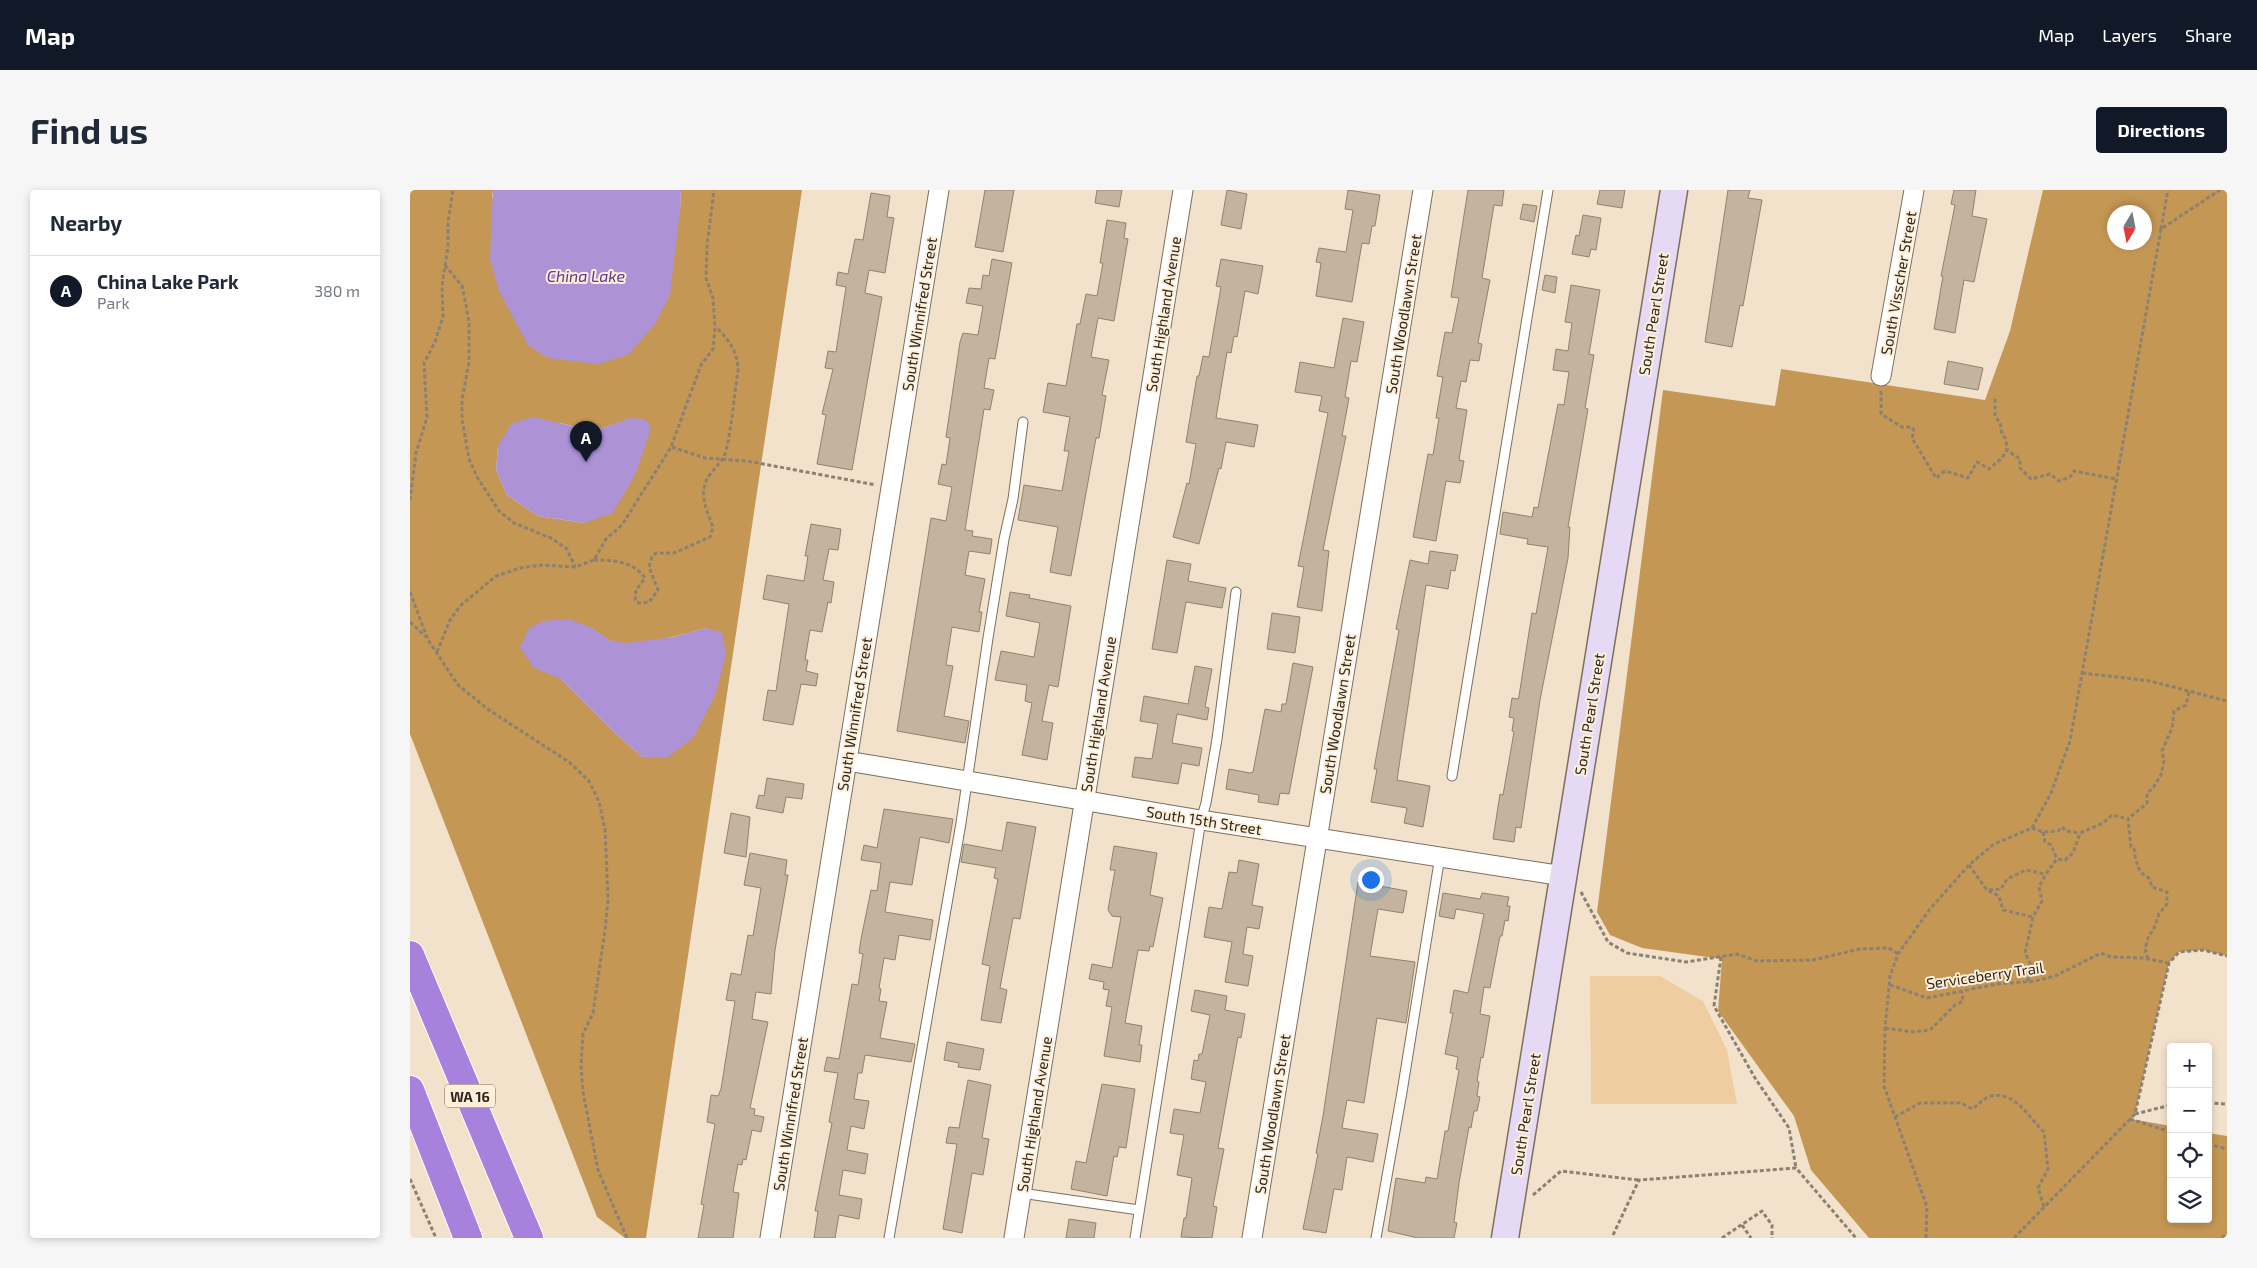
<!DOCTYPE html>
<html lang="en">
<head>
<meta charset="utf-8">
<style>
  :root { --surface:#fff; --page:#f6f6f7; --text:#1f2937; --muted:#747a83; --line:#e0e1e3; --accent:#111827 }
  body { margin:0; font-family:"Exo 2",sans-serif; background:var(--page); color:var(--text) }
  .controls { position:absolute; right:15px; bottom:15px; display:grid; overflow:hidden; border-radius:5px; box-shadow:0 2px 8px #0003 }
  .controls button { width:45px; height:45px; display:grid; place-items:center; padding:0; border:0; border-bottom:1px solid var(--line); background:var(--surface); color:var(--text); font:25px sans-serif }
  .compass { position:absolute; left:1697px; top:15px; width:45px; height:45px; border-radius:50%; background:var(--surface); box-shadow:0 2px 8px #0003; rotate:190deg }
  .you { position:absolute; left:960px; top:689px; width:18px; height:18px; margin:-12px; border:4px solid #fff; border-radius:50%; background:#1a73e8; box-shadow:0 0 0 8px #1a73e833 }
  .badge { display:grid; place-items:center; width:32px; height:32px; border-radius:50%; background:var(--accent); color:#fff; font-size:16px; font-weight:700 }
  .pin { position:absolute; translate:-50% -41px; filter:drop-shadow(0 1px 2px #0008) }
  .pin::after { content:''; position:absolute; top:26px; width:18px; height:15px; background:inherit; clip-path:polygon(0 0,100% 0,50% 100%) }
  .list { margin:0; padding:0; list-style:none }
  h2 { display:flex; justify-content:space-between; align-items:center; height:65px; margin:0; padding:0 20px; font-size:21px }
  h2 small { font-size:16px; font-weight:400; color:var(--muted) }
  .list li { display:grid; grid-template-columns:32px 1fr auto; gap:15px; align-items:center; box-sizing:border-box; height:70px; padding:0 20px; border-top:1px solid var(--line) }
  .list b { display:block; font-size:19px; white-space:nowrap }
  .list p { margin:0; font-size:16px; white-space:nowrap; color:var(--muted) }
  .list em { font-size:16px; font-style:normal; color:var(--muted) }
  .icon { flex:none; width:28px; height:28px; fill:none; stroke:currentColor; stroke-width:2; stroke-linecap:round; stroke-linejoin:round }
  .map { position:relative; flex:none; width:1817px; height:1048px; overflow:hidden; border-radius:5px }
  header { display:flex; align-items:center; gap:30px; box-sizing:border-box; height:70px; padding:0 25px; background:var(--accent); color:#fff }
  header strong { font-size:24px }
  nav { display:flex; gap:28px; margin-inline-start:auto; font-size:18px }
  .intro { display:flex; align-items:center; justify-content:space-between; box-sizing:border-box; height:120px; padding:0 30px }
  h1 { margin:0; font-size:35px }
  .button { padding:12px 22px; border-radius:5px; background:var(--accent); color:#fff; font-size:18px; font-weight:700 }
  main { display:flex; gap:30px; padding:0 30px }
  aside { flex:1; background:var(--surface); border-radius:5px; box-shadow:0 2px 8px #0003 }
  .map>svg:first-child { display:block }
  .green { fill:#eecea1 }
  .forest { fill:#c49754; fill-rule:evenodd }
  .water { fill:#ad92d6 }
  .building { fill:#c3b49f; stroke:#91826e }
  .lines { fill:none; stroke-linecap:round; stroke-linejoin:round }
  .lane-casing { stroke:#7d6f5b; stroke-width:11 }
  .street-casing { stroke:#7d6f5b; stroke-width:21 }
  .secondary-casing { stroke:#7d6f5b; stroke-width:29 }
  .highway-casing { stroke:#fff; stroke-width:30 }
  .path { stroke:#8b8172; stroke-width:3; stroke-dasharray:4 2.5; stroke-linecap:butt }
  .lane { stroke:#fff; stroke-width:9 }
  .street { stroke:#fff; stroke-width:19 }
  .secondary { stroke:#e5d9f5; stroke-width:26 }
  .highway { stroke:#a881dd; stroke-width:28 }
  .labels { text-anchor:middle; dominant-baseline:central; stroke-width:4; stroke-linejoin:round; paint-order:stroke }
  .shield { fill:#ffefd9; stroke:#6b6256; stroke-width:1 }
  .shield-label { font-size:14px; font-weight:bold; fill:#2c261e }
  .street-label { font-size:15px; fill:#2c261e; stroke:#ffefd9 }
  .water-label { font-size:16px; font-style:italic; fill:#5e3889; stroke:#ffefd9 }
</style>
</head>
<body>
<header>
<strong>Map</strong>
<nav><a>Map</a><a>Layers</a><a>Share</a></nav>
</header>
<div class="intro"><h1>Find us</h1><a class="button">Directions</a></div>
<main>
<aside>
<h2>Nearby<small></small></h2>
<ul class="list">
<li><span class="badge">A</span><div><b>China Lake Park</b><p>Park</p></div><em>380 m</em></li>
</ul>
</aside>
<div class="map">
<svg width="1817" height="1048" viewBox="0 0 1817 1048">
  <rect width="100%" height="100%" fill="#f2e2cc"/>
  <path class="green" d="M1180,786h70l43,25 24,49 10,54h-146z"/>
  <path class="forest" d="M0,0h83l-1,8 188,12 1,-20h121l-156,1048h-21l-28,-21 -187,-483zM222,228l-48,105 -46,-7 -31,-21 -11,-25 2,-24 62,-23 34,8zM182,438c6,4 13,11 19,13 20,8 74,-7 95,-13l-64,129 -25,-22 -56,-56z
    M1633,0h184v766l-24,-6 -24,2 -10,11 -34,151 -4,5 40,7v93h37v-86l19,3v102h-358l-58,-68 -17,-54 -76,-105 4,-52 -80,-11 -32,-13 -13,-23 66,-522 112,16 6,-37 204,31 25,-69zM1704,22h30v30h-30z"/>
  <path class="water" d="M83,0h188l-1,20 -10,85 -15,29 -27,31 -30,9 -51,-6 -19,-13 -29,-54 -9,-32z
    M123,227l61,14 37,-13 14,1 6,9 -15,45 -23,40 -29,10 -46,-7 -31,-21 -11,-25 2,-24 14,-23z
    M158,429l24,9 19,13 15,2 47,-6 33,-9 16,4 4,22 -10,39 -22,44 -26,20h-26l-25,-22 -56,-56 -27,-11 -14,-20 9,-20 14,-7z"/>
  <path class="building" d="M575,0h29l-11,62 -28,-5z
    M687,0h25l-3,17 -24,-4z
    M817,0l20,4 -6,35 -20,-4z
    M938,0l32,5 -5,31h-3l-3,18 -7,-1 -10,59 -36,-6 5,-33 -5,-1 3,-14 27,4 7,-42 -8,-1z
    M1058,0h36l-2,16 -8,-1 -12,73 8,2 -12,63 4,1 -3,17 -9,-1 -4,22 -5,-1 -5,27 11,2 -8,50 5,1 -4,22 -14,-2 -10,60 -23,-4 15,-83 5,1 6,-37h-3l7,-41 -6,-1 8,-44 7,1 7,-35 -8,-1z
    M1190,0h25l-3,18 -25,-4z
    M1318,0h22l-2,8 14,2 -19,106 -3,-1 -8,42 -27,-5z
    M1544,0h22l-4,26 15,3 -13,63 -10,-2 -9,53 -21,-4 9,-53h-2l14,-71 -4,-1z
    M461,3l19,3 -3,21 7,1 -9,55 -16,-3 -4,23 17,4 -30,173 -35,-6 9,-49 -4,-1 11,-45 -8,-1 3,-17 8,1 10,-65 -10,-2 2,-13 10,2 7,-35 8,1z
    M1113,14l14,2 -3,16 -14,-3z
    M1173,25l18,3 -5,32 -5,-1 -2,8 -17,-3 4,-19 3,1z
    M697,30l19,3 -2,15 4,1 -14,82 -16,-3 -7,39 18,3 -7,35 4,1 -7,42h-3l-25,138 -21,-4 8,-45 -40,-7 6,-35 38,6 7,-40h-5l6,-34 -27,-5 5,-29 18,3 11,-62h3l6,-30 11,2 6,-33h-3z
    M582,69l20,4 -17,96 -6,-1 -5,30 10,2 -4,20 -6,-1 -19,121 8,1 -1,5 20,3 -2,15 -21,-3 -4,24 20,4 -6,33h3l-3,20 -27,-5 -6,38 7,1 -9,50 25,5 -4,22 -68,-12 34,-213 15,3 6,-34 -14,-3 4,-20 4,1 4,-27 -4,-1 14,-95 3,-9 15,2 5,-29 -17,-3 3,-15 12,1 2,-14 6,1z
    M811,69l42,7 -5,28 -13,-3 -8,46 -3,-1 -3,17 -4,-1 -11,66 42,7 -4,22 -28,-5 -5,27 -2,-1 -20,76 -26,-7 14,-54 2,1 7,-40 -10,-2 11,-66h2l4,-20 6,1 12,-70 -5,-1z
    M1135,85l12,2 -2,16 -13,-3z
    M1161,95l29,5 -11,64 5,1 -9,53 3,1 -20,118h2l-2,31 -28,142 -19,128 -5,-1 -2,15 -21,-3 7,-45 3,1 11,-63 -2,-1 2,-13 -5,-1 3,-19 6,1 1,-3 13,-83 4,1 12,-67 -21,-3 1,-5 -28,-5 3,-22 29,5 2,-10 4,1 20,-104 6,1 5,-33 -16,-2 3,-21 12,2 4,-28 -7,-1z
    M933,128l21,4 -7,40 -6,-1 -6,36 4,1 -7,38h4l-23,114 6,1 -7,60 -25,-4 7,-40 -6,-1 30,-153 -9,-2 3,-15 -27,-4 5,-30 34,6z
    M1538,171l35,7 -5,22 -34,-6z
    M401,334l30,5 -3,21 -9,-1 -6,31 11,2 -3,21 -3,-1 -6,30 -12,-2 -5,30h3l-2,11 12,3 -2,12 -15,-2 -8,41 -30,-5 5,-30 8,1 13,-87 -26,-5 4,-24 37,6 4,-25h-3z
    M1020,361l28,4 -3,16 -4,-1 -3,19 -22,-4 -29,195 33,6 -7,41 -19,-4 3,-15 -36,-6 6,-33h-3l25,-139 -3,-1 14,-69 18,4z
    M757,370l24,4 -3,17 38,7 -4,20 -36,-6 -9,51 -25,-4z
    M600,402l20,3 -1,3 42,8 -13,81 -9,-2 -7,36 11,2 -6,37 -25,-5 10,-52 -7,-2 2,-16 -32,-5 6,-29 33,6 6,-34 -34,-7z
    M862,423l28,4 -5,36 -28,-4z
    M883,473l20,4 -24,127 -9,-1 -2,12 -20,-3 1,-7 -33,-6 3,-20 21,4 3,-1 12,-63 16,3 1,-8h4z
    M785,476l17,3 -7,38 4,1 -2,12 -30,-6 -5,29 30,5 -3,18 -17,-3 -4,21 -46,-7 3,-20 17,2 6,-35 -18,-3 4,-25 44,8z
    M357,588l37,6 -2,15 -16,-2 -3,16 -27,-5 3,-13 5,1z
    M474,619l69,10 -4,24 -29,-6 -8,48 -22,-3 -5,30 48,8 -3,20 -31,-5 -4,25 -11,-2 -5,30 2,1 -2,12 8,1 -7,36 35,6 -4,18 -46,-7 -3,18h-4l-4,26 15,2 -5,28 -13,-3 -4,24 21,4 -3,20 -22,-4 -4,25 23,4 -3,20 -20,-4 -4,23h-21l4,-27h-3l17,-88 -3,-1 9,-49 -14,-2 3,-14 12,2 13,-75 6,1 5,-31 -4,-1 2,-14 10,-49 6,1 4,-28 -20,-3 3,-15 13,3z
    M321,623l19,4 -4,40 -22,-4z
    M597,632l29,5 -16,92 -7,-1 -13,70 7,2 -6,33 -20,-3 9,-54 -8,-2 16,-85 -4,-1 2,-10 -35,-6 3,-18 38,7z
    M704,656l43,7 -7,42 13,3 -10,49 -3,-1 -1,5 -11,-1 -13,73 17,3 -3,19h3l-2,17 -36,-6 8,-49 -6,-1 3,-16 -6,-1 1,-7 -15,-3 3,-15 20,4 9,-51 -9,-1 -4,-6 7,-40h-5z
    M340,663l37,7 -2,15h3l-13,75 -4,44 -15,-2 -4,27 16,3 -18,86 5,1 -1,6 10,2 -3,15 -9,-2 -6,30 -3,-1 -1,6 -4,-1 -5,28 6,1 -6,45h-35l6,-33 -3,-1 14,-80 -8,-2 4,-27 7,1 3,-7 14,-88 -9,-1 5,-27 10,2 7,-40 5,1 8,-48 -17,-3z
    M829,670l20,4 -7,41 11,2 -4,22 -12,-2 -4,27 10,2 -5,30 -23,-4 7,-40 -28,-5 5,-30 13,2 7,-37 8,1z
    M948,692l49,9 -4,22 -25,-4 -8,47 45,6 -9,61 -29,-5 -13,85 -17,-3 -5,28 36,6 -5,28 -26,-5 -5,33 -8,-1 -8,44 -23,-4 15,-75 -2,-1 7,-37z
    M1033,703l37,6 2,-6 27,4 -2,9h3l-2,15 -3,-1 -3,16h-2l-10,52 -6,-1 -4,27 10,2 -7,42 -2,-1 -4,24 2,1 -2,14 3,1 -3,14h-3l-3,17 -2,-1 -10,56 -5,39 3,1 -3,15h-36l-30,-7 8,-53 29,5 1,-6 11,2 8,-48h3l11,-61 -3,-1 2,-12 -13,-3 8,-41h-3l4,-23 14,3 16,-79 -28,-5 -2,10 -15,-3z
    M785,800l32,6 -2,14 20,4 -4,24 -3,-1 -20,111 6,1 -11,57 4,1 -5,31 -31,-1 3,-19h2l6,-40 -15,-3 7,-40 -14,-2 4,-24 26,4 6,-31 -15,-3 3,-19 4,1 1,-7h3l8,-39 -19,-4z
    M537,852l37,7 -4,21 -22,-3 1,-4 -15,-3z
    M558,890l23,5 -9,53 7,1 -6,36 -11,-2 -10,60 -19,-4 14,-85 -11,-1 3,-16 10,1z
    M692,894l33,5 -9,59 -7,-1 -2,10 -3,-1 -7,40 -36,-7 5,-28 10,2z
    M659,1029l27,4 -2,15h-28z"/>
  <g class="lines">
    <g class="lane-casing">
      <path id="lane" d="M1042,586l96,-586
        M611,1003l118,17
        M479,1048l72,-415 27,-185 16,-99 9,-40 10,-77
        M725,1048l66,-418 5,-17 11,-64 19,-147
        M966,1048l26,-146 38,-236"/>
    </g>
    <g class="street-casing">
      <path id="street" d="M1471,186l33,-186
        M437,571l354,59 362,56
        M360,1048l169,-1048
        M604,1048l169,-1048
        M842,1048l171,-1048"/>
    </g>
    <g class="secondary-casing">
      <path id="secondary" d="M1095,1048l169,-1048"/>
    </g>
    <g class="highway-casing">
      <path id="highway" d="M0,765l119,283
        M0,900l58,148"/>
    </g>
    <path class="path" d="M1751,39l7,-39
      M35,75l17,21 4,19 3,18v39l-7,38v19l7,40 8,18 22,34 15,12 37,15 16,11 8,18
      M1471,201v23l21,13h10l2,4 -2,7 24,40 9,-7 23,7 9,-16 12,7 13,-11 5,-8 13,9v9l11,11 19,-5 9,7 11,-4 4,-6 42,8
      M1585,209v17l5,7 2,11 4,5 1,11
      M262,257l33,11 42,3 129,24
      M0,310l6,-47 11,-36 -3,-54 11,-21 8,-25 -1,-31 6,-40v-24l5,-32
      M184,370c17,0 40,1 51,18l-9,12 -1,10 4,3 10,-1 9,-12 -9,-23 3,-10 4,-4h18l36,-16 3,-10c-7,-18 -16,-36 -2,-54 6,-8 12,-12 15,-22 6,-26 8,-54 12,-80 0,-19 -9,-31 -22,-44
      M0,402l18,48 30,45 31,25 80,52 20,19 10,21 6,27 3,70 -3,31 -12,83 -10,21 -2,32 2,26 15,78 29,68
      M0,432l16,15
      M27,462l13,-32 10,-14 36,-30 24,-8 22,-3 33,2 19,-7 12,-21 16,-14 49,-78 30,-82 12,-16 2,-22 -2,-29 -7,-20 1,-32 7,-56
      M1672,483l68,8 77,20
      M1622,638l11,4 15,-1 4,-4 4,4 14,2
      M1633,642l2,10 6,3 6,14
      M1559,675l18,25 12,6 4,14 30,7
      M1579,700l12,-1 6,-10 19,-9 19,4
      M1171,702l27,50 19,11 59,9 51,-8 20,7 56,-1 47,-11 29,-1 9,6
      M1311,767l-7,49 41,72 34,50 7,40
      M1738,769l-3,-10 4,-14 4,-4 6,-17 8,-10v-12l-15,-5 -3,-9c-12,-5 -13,-17 -15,-29l-3,-2 -3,-28 19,-16v-10l6,-5 8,-13 3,-14 -2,-10 10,-23 2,-17 12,-6 3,-13
      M1617,791l7,-10 -9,-18 8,-36 9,-16 -3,-14c5,-11 11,-19 18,-28l8,1 8,-7 7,-20 23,-10 9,-8 16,4
      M1480,795l37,13 70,-14 38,-3 20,-5 46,-23 10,4 32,1 26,5
      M1475,838l29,4 16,-2 25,-25 8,-4 -1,-9
      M1798,913l19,1
      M1725,924l36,-9
      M1485,927l25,-14h41l11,6c6,-4 13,-12 19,-13 25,-5 38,22 53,36l4,37 -10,19 6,19
      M1720,929l41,13
      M1798,954l19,5
      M0,989l26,59
      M1123,1005l28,-24 78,9
      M1332,1035l9,13
      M1203,1045l26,-55 157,-12 60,70
      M1312,1048l40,-27 10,14v13
      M1516,1048l1,-31 -43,-121 1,-58 5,-52 8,-22 32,-45 39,-44 25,-21 38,-16 19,-35 19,-52 91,-512 59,-39
      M1604,1048l121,-124 34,-151 10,-11 24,-2 24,6
      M1812,1048l5,-5"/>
    <use href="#lane" class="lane"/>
    <use href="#street" class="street"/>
    <use href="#secondary" class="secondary"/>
    <use href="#highway" class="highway"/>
  </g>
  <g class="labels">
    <rect class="shield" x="35" y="894.5" width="50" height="23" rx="4"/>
    <g class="shield-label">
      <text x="60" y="906">WA 16</text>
    </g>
    <g class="street-label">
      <text transform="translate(1488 93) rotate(-80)">South Visscher Street</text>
      <text transform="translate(509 124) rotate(-81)">South Winnifred Street</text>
      <text transform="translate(753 124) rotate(-81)">South Highland Avenue</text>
      <text transform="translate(993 124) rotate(-81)">South Woodlawn Street</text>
      <text transform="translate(1243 124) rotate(-81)">South Pearl Street</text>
      <text transform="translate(444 524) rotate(-81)">South Winnifred Street</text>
      <text transform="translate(688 524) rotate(-81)">South Highland Avenue</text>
      <text transform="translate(927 524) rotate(-81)">South Woodlawn Street</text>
      <text transform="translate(1179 524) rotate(-81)">South Pearl Street</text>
      <text transform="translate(794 630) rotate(9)">South 15th Street</text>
      <text transform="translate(1575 785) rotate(-8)">Serviceberry Trail</text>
      <text transform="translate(380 924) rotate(-81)">South Winnifred Street</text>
      <text transform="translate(624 924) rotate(-81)">South Highland Avenue</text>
      <text transform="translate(862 924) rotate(-81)">South Woodlawn Street</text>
      <text transform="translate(1115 924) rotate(-81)">South Pearl Street</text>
    </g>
    <g class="water-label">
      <text x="176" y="85">China Lake</text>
    </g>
  </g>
</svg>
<div class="controls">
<button>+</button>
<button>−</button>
<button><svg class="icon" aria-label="locate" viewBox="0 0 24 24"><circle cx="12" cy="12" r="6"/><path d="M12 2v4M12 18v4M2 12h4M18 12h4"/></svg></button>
<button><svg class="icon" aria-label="layers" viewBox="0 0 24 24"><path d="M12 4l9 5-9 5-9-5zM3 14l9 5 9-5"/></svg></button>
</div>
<svg class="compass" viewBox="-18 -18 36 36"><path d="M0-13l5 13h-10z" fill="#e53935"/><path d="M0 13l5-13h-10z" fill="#747a83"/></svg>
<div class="you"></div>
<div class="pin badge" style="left:176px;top:272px">A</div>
</div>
</main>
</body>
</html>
